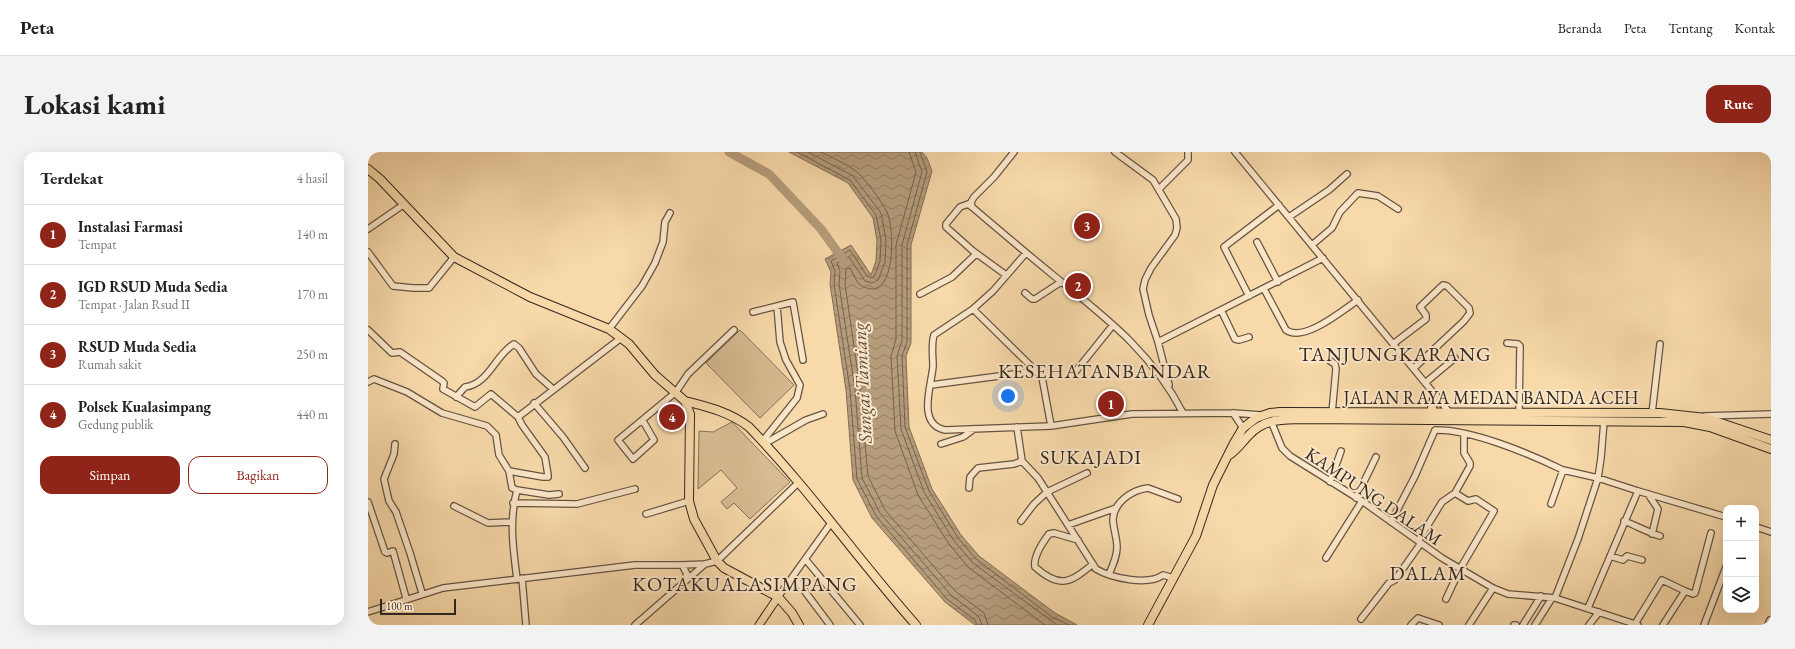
<!DOCTYPE html>
<html lang="id">
<head>
<meta charset="utf-8">
<style>
  :root { --surface:#fff; --page:#f2f2f2; --text:#222; --muted:#767676; --line:#e0e0e0; --accent:#8f2418 }
  body { margin:0; font-family:"EB Garamond",serif; background:var(--page); color:var(--text) }
  .controls { position:absolute; right:12px; bottom:12px; display:grid; overflow:hidden; border-radius:8px; box-shadow:0 4px 16px #0002 }
  .controls button { width:36px; height:36px; display:grid; place-items:center; padding:0; border:0; border-bottom:1px solid var(--line); background:var(--surface); color:var(--text); font:20px sans-serif }
  .scale { position:absolute; left:12px; bottom:10px; width:76px; box-sizing:border-box; padding-left:4px; border:2px solid #33271f; border-top:0; font-size:11px; line-height:14px; white-space:nowrap; color:#33271f; -webkit-text-stroke:3px #fae6c8; paint-order:stroke }
  .you { position:absolute; left:640px; top:244px; width:14px; height:14px; margin:-10px; border:3px solid #fff; border-radius:50%; background:#1a73e8; box-shadow:0 0 0 6px #1a73e833 }
  .badge { display:grid; place-items:center; width:26px; height:26px; border-radius:50%; background:var(--accent); color:#fff; font-size:13px; font-weight:700 }
  .pin { position:absolute; translate:-50% -50%; border:2px solid #fff; box-shadow:0 1px 4px #0006 }
  .list { margin:0; padding:0; list-style:none }
  h2 { display:flex; justify-content:space-between; align-items:center; height:52px; margin:0; padding:0 16px; font-size:17px }
  h2 small { font-size:13px; font-weight:400; color:var(--muted) }
  .list li { display:grid; grid-template-columns:26px 1fr auto; gap:12px; align-items:center; box-sizing:border-box; height:60px; padding:0 16px; border-top:1px solid var(--line) }
  .list b { display:block; font-size:15px; white-space:nowrap }
  .list p { margin:0; font-size:13px; white-space:nowrap; color:var(--muted) }
  .list em { font-size:13px; font-style:normal; color:var(--muted) }
  .actions { display:flex; gap:8px; padding:12px 16px }
  .actions a { flex:1; padding:9px 0; border:1px solid var(--accent); border-radius:12px; text-align:center; font-size:14px; color:var(--accent) }
  .actions .main { background:var(--accent); color:#fff }
  .icon { flex:none; width:22px; height:22px; fill:none; stroke:currentColor; stroke-width:2; stroke-linecap:round; stroke-linejoin:round }
  .map { position:relative; flex:none; width:1403px; height:473px; overflow:hidden; border-radius:12px }
  header { display:flex; align-items:center; gap:24px; box-sizing:border-box; height:56px; padding:0 20px; background:var(--surface); border-bottom:1px solid var(--line) }
  header strong { font-size:19px }
  nav { display:flex; gap:22px; margin-inline-start:auto; font-size:14px }
  .intro { display:flex; align-items:center; justify-content:space-between; box-sizing:border-box; height:96px; padding:0 24px }
  h1 { margin:0; font-size:28px }
  .button { padding:10px 18px; border-radius:12px; background:var(--accent); color:#fff; font-size:14px; font-weight:700 }
  main { display:flex; gap:24px; padding:0 24px }
  aside { flex:1; background:var(--surface); border-radius:12px; box-shadow:0 4px 16px #0002 }
  .map>svg:first-child { display:block }
  .green { fill:#d7bb92; stroke:#857158 }
  .water { fill:url(#water-waves); stroke:#816d56 }
  .lines { fill:none; stroke-linecap:round; stroke-linejoin:round }
  .shore { stroke:#74624d; stroke-width:1 }
  .river { stroke:#b59c7b; stroke-width:9 }
  .minor-casing { stroke:#645442; stroke-width:8 }
  .major-casing { stroke:#33271f; stroke-width:9 }
  .highway-casing { stroke:#33271f; stroke-width:10 }
  .minor { stroke:#fae6c8; stroke-width:5.5 }
  .major { stroke:#f8d9aa; stroke-width:7 }
  .highway { stroke:#f8d9aa; stroke-width:8 }
  .labels { text-anchor:middle; dominant-baseline:central; stroke-width:4; stroke-linejoin:round; paint-order:stroke }
  .street-label { font-size:18px; fill:#33271f; stroke:#fae6c8 }
  .water-label { font-size:19px; font-style:italic; fill:#5a4a3b; stroke:#fae6c8 }
  .quarter-label { font-size:20px; letter-spacing:1px; fill:#33271f; stroke:#fae6c8 }
</style>
</head>
<body>
<header>
<strong>Peta</strong>
<nav><a>Beranda</a><a>Peta</a><a>Tentang</a><a>Kontak</a></nav>
</header>
<div class="intro"><h1>Lokasi kami</h1><a class="button">Rute</a></div>
<main>
<aside>
<h2>Terdekat<small>4 hasil</small></h2>
<ul class="list">
<li><span class="badge">1</span><div><b>Instalasi Farmasi</b><p>Tempat</p></div><em>140 m</em></li>
<li><span class="badge">2</span><div><b>IGD RSUD Muda Sedia</b><p>Tempat · Jalan Rsud II</p></div><em>170 m</em></li>
<li><span class="badge">3</span><div><b>RSUD Muda Sedia</b><p>Rumah sakit</p></div><em>250 m</em></li>
<li><span class="badge">4</span><div><b>Polsek Kualasimpang</b><p>Gedung publik</p></div><em>440 m</em></li>
</ul>
<div class="actions"><a class="main">Simpan</a><a>Bagikan</a></div>
</aside>
<div class="map">
<svg width="1403" height="473" viewBox="0 0 1403 473">
  <defs>
    <pattern id="water-waves" width="16" height="10" patternUnits="userSpaceOnUse"><rect width="16" height="10" fill="#b59c7b"/><path d="M0 5q4-4 8 0t8 0" fill="none" stroke="#947f64"/></pattern>
  </defs>
  <rect width="100%" height="100%" fill="#f8d9aa"/>
  <filter id="stains"><feTurbulence type="fractalNoise" baseFrequency=".005" numOctaves="4"/><feColorMatrix values="0 0 0 0 .2 0 0 0 0 .09 0 0 0 0 .02 0 0 0 .5 -.17"/></filter>
  <radialGradient id="worn" r=".72"><stop offset=".6" stop-color="#630" stop-opacity="0"/><stop offset="1" stop-color="#630" stop-opacity=".3"/></radialGradient>
  <path class="green" d="M372,178l54,55 -34,33 -54,-55z
    M364,270l58,60 -40,37 -16,-16 -7,6 -6,-7 16,-14 -16,-18 -23,19 1,-58 14,1z"/>
  <path class="water" d="M421,0h133l5,6 5,13 -21,74v98l-5,13 3,71 23,62 29,46 18,21 76,57 22,12h-102l-30,-23 -73,-84 -19,-38 -7,-90 -16,-106 1,-12 -6,-13 26,-14 20,30 5,-14 1,-21 -4,-22 -25,-35z"/>
  <g class="lines">
    <path class="shore" d="M429,0l53,28 26,35 5,25 -1,21 -6,16 -3,1 -4,-2 -17,-26 -19,11 4,10 -1,13 16,106 7,89 19,37 71,83 28,21 2,5
      M440,0l45,24 28,37 5,27 -1,22 -7,18 -6,3 -7,-2 -16,-24 -12,6 3,8 -1,13 16,105 7,89 18,35 71,82 28,22 3,8
      M453,0c11,6 27,12 37,21 8,7 24,29 29,39 7,16 9,74 -14,77 -5,0 -10,-2 -14,-5 -4,-5 -6,-11 -9,-16l-4,1 -1,15 15,104 8,88 17,34 70,81 29,22 4,12
      M541,0l7,20 -20,73v94l-5,17 4,75 23,64 31,49 20,24 76,57
      M547,0l7,20 -20,73v96l-5,15 4,73 23,63 30,49 19,22 84,62
      M552,0l7,20 -20,73v97l-5,14 3,71 24,64 29,47 18,21 76,58 17,8"/>
    <path class="river" d="M361,0l40,22 52,55 23,32"/>
    <g class="minor-casing">
      <path id="minor" d="M646,0l-20,25 -20,20 -3,5 1,5c27,23 54,46 81,68 53,43 98,76 130,138
        M747,0l38,28 23,39 1,9 -2,7 -24,33 -6,12 -2,9 6,26 9,27 11,43
        M867,0l215,261
        M791,37l29,-29v-8
        M604,55l-4,-3 -8,3 -14,17v3l27,24 33,24
        M921,65l40,-27 18,-16
        M0,77l35,-24
        M889,90l21,40
        M944,93l20,-17 8,-16 18,-19 20,3 20,13
        M0,100l25,34 20,2h16l25,-31
        M658,101l-33,38 -20,18 -39,26c-3,10 -1,20 -1,31 -1,18 -17,58 12,64l106,-4 81,-12 101,-1 28,2
        M896,137l22,41c18,13 57,-20 72,-30
        M657,141l7,6h3l26,-17
        M552,142l32,-17 24,-23
        M881,144l-25,-49 55,-42
        M605,157l69,68 9,49
        M853,158l14,29 4,1 10,-3
        M385,160l40,-10 10,58
        M241,177l33,-43 13,-23 8,-21 2,-20 5,-9
        M0,178l24,23 8,-1 42,29 2,2 -1,6 32,18 16,-13 27,23
        M790,190l165,-84
        M1139,191l11,1 2,2 -1,67
        M1025,192l33,-25v-4l-6,-8 23,-22 4,1 22,22 1,5 -6,8 -50,47
        M962,209l5,3 1,5 -4,44
        M708,219l37,-46
        M0,230l6,-3 33,13 35,21 45,13 9,9 3,20 10,16
        M1057,231l30,-25
        M563,233l106,-14
        M88,245l9,-10c24,-3 30,-32 49,-43l5,4 17,26 17,15
        M166,251l29,34 22,31
        M865,261l10,15
        M1284,261l8,-69
        M1337,264l66,-2
        M275,269l11,19 -21,19 -15,-19 58,-48 12,-18 46,-44
        M903,269l11,27 8,8 72,45 80,57 51,30 15,6 47,4 83,27
        M649,275l5,34 16,17 58,91c15,9 52,17 67,6l10,3
        M394,290l35,-44 3,-13 -14,-25 -6,-18 -3,-36
        M27,292l-1,10 -10,25 2,9 3,13 7,11 14,41 12,40
        M396,292l42,-24 17,-6
        M573,292l22,-7 11,-8
        M962,330l11,-31
        M601,336l1,-11 8,-9 36,-4 8,-3
        M149,338l32,5 10,-1
        M1270,339l88,26
        M1280,342l10,15 -6,25
        M988,346l20,-41
        M0,350l17,50 2,1 6,-2 13,47
        M145,351l64,1 58,-15
        M1183,352l12,-34 35,8 3,-20 3,-37
        M86,354l34,17 23,-1
        M278,362l43,-13
        M653,369l13,-17 13,-12 40,-19
        M1256,369c13,5 23,11 36,15
        M1023,370l24,-46 20,-46c36,-1 95,24 128,40
        M700,373l48,-17
        M1388,375l15,5
        M710,388l-24,-7 -5,1c-6,8 -16,22 -14,33 25,22 35,16 58,-3
        M1050,389l24,-39 13,-9 15,-27v-3l-6,-10v-19
        M1242,404l13,4 4,-4 15,4
        M958,406l36,-57
        M438,408l54,65
        M314,413l5,9 -3,7
        M741,422c4,-9 8,-17 8,-27 0,-9 -4,-19 -4,-28 1,-17 19,-29 35,-31l30,11
        M426,425l36,48
        M154,426l4,47
        M149,427c-4,-31 -8,-59 0,-89l-5,-2 -3,-17 34,6h5v-2l-3,-18 -23,-32 -4,-8 103,-79
        M1317,439l8,3 2,-1 16,-60
        M410,445l53,-74
        M1187,446l23,-59 20,-61 40,13 -50,117
        M1078,447l14,-30 34,-58 -18,-12 -8,2 -13,-8
        M0,460l75,-24 192,-23h47l23,-1 12,-3 81,-78
        M993,467l28,-36 6,-3 26,-37
        M1267,472l27,-44 23,11 -22,34
        M267,473l70,-61
        M1043,473l7,-7 21,7
        M1101,473l24,-37
        M1146,473h2
        M1155,473l18,-29
        M1167,473l17,-27
        M1221,473l10,-13
        M1336,473l22,-58
        M1400,473l2,-5"/>
    </g>
    <g class="major-casing">
      <path id="major" d="M391,473l19,-28"/>
    </g>
    <g class="highway-casing">
      <path id="highway" d="M0,17l12,10 74,78 76,40 79,32 20,15 26,31 30,26 5,13 -1,87 5,18 23,42 7,7 54,29 14,16 7,12
        M317,249c23,6 45,11 64,26 60,62 110,134 167,198
        M1063,260l4,-17
        M861,303c8,-5 13,-13 20,-20 15,-17 34,-15 55,-16l380,3 26,5 61,22
        M780,473l48,-89 17,-51 21,-42 9,-15 13,-10 14,-5 10,-1 380,1 46,5 65,22"/>
    </g>
    <use href="#minor" class="minor"/>
    <use href="#major" class="major"/>
    <use href="#highway" class="highway"/>
  </g>
  <g class="labels">
    <g class="street-label">
      <text x="1123" y="245">JALAN RAYA MEDAN BANDA ACEH</text>
      <text transform="translate(1006 344) rotate(34)">KAMPUNG DALAM</text>
    </g>
    <g class="water-label">
      <text transform="translate(494 231) rotate(-93)">Sungai Tamiang</text>
    </g>
    <g class="quarter-label">
      <text x="1027" y="202">TANJUNGKARANG</text>
      <text x="737" y="219">KESEHATANBANDAR</text>
      <text x="723" y="305">SUKAJADI</text>
      <text x="1060" y="421">DALAM</text>
      <text x="377" y="432">KOTAKUALASIMPANG</text>
    </g>
  </g>
  <rect width="100%" height="100%" filter="url(#stains)"/>
  <rect width="100%" height="100%" fill="url(#worn)"/>
</svg>
<div class="controls">
<button>+</button>
<button>−</button>
<button><svg class="icon" aria-label="layers" viewBox="0 0 24 24"><path d="M12 4l9 5-9 5-9-5zM3 14l9 5 9-5"/></svg></button>
</div>
<div class="scale">100 m</div>
<div class="you"></div>
<div class="pin badge" style="left:743px;top:252px">1</div>
<div class="pin badge" style="left:710px;top:134px">2</div>
<div class="pin badge" style="left:719px;top:74px">3</div>
<div class="pin badge" style="left:304px;top:265px">4</div>
</div>
</main>
</body>
</html>
